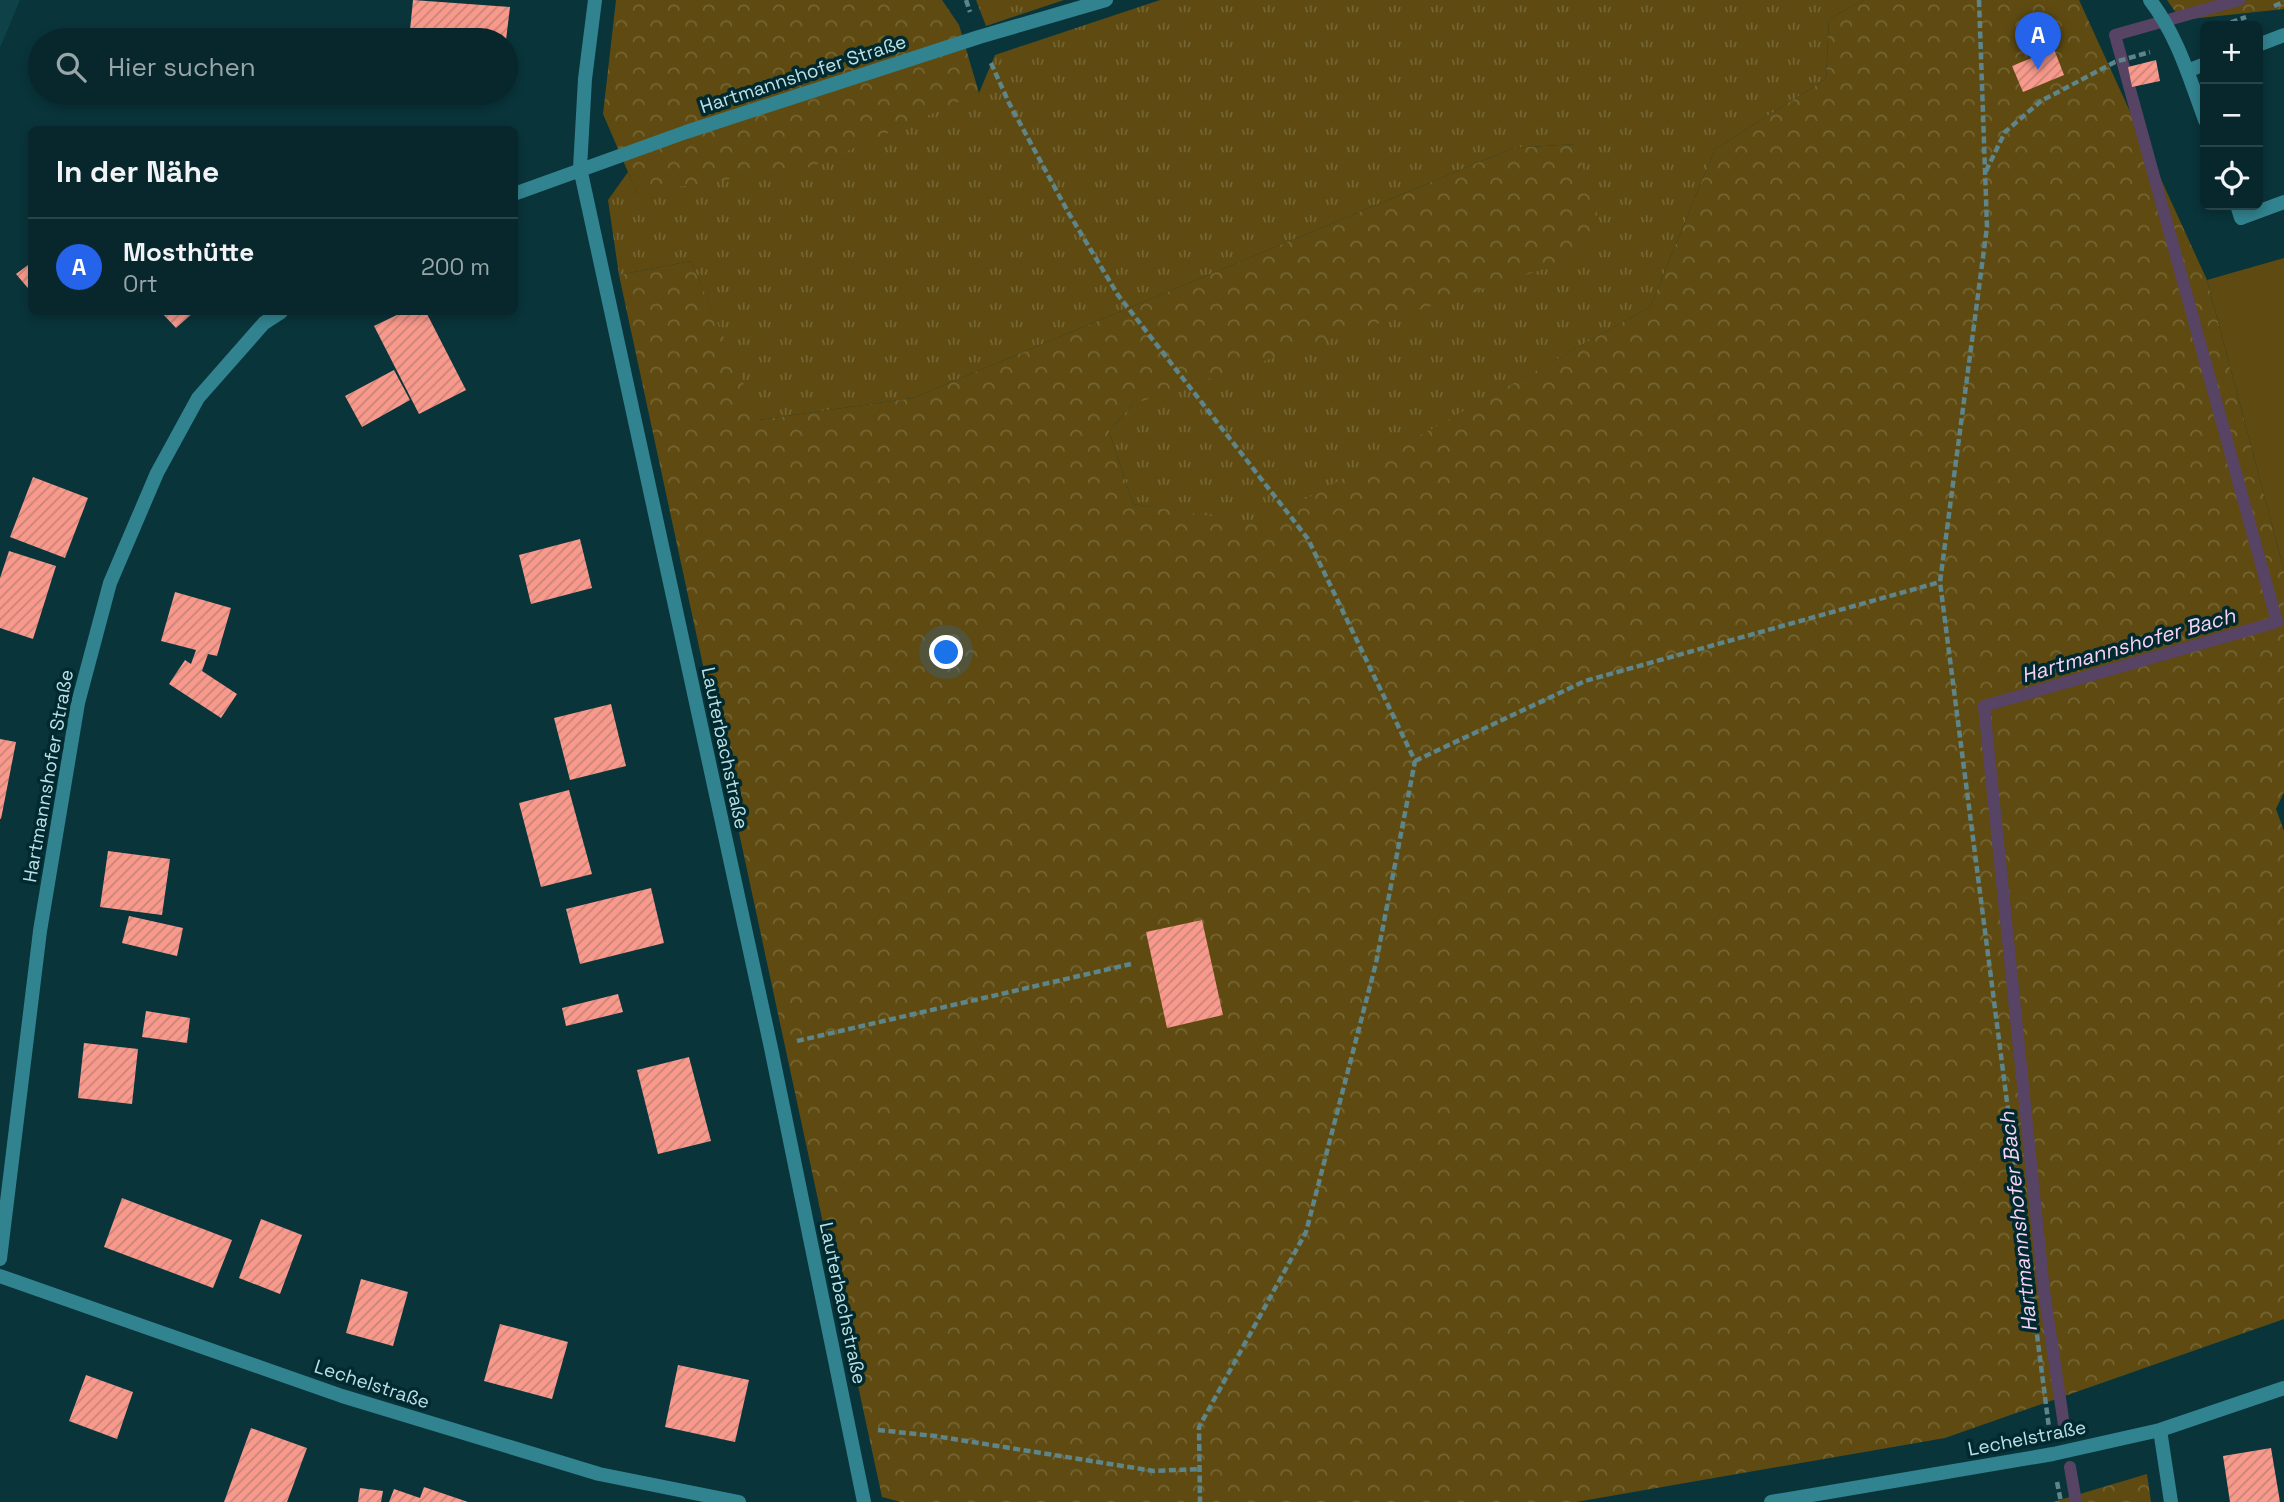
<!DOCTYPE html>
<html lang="de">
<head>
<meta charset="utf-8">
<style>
  :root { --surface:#07272c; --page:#102f34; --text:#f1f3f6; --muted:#98a5a9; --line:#284448; --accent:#2563eb }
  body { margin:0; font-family:"Space Grotesk",sans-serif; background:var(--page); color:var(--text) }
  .controls { position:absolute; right:21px; top:21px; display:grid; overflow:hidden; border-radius:10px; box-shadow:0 4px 10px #0003 }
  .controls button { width:63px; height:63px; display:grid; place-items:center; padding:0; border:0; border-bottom:2px solid var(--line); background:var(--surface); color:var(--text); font:35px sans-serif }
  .you { position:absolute; left:947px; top:653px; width:24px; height:24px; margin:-18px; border:5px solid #fff; border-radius:50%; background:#1a73e8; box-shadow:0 0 0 10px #1a73e833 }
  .badge { display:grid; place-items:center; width:46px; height:46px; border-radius:50%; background:var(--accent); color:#fff; font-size:23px; font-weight:700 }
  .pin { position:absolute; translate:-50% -58px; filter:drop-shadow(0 2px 4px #0008) }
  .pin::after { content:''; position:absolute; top:37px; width:24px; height:21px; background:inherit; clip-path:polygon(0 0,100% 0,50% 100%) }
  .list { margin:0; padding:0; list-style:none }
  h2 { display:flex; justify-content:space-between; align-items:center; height:91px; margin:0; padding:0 28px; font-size:30px }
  h2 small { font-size:23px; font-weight:400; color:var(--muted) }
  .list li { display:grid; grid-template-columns:46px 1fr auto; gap:21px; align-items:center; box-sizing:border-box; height:98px; padding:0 28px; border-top:2px solid var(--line) }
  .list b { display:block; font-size:26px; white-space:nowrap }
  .list p { margin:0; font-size:23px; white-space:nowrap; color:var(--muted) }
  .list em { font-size:23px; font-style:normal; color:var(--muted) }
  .icon { flex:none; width:38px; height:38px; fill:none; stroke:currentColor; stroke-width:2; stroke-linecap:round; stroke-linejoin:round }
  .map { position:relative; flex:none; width:2284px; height:1502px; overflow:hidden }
  .search { position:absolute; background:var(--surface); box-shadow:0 4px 10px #0003; left:28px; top:28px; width:490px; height:77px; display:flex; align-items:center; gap:18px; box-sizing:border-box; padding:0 24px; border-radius:38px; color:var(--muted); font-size:26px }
  .panel { position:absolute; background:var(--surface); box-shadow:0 4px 10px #0003; left:28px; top:126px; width:490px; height:189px; border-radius:10px }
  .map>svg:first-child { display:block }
  .built { fill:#0e4248 }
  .grass { fill:url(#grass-tufts) }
  .forest { fill:url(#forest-crowns) }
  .pitch { fill:#5f4b11 }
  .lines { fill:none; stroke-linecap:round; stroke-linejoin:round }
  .stream { stroke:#574364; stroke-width:12 }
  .building { fill:url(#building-hatch) }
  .path { stroke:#5d858a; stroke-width:4.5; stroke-dasharray:7 3.5; stroke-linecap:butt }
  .lane { stroke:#31838f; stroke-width:14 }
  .street { stroke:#31838f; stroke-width:14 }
  .labels { text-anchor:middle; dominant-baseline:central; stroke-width:7; stroke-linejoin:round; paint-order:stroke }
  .street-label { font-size:19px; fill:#bce0e5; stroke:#002a2f }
  .water-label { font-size:21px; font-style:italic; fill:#f7d3f5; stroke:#002a2f }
</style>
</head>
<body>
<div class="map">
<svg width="2284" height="1502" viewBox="0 0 2284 1502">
  <defs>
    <pattern id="grass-tufts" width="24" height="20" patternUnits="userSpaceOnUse" patternTransform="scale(1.75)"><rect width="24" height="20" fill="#5f4b11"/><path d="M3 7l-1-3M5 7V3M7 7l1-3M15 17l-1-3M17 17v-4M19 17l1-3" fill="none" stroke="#746534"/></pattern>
    <pattern id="forest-crowns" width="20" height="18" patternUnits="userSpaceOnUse" patternTransform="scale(1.75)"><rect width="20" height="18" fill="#5f4b11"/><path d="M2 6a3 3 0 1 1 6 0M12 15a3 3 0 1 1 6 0" fill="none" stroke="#746534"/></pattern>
    <pattern id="building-hatch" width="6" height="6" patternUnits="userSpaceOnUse" patternTransform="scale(1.75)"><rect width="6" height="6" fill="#f8998b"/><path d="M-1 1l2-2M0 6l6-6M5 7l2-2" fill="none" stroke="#c8847a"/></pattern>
  </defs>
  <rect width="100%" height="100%" fill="#09343a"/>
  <path class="built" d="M0,0h20l-20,48z"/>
  <path class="grass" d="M976,0h88l-78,26z
    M1160,0h704l-35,19 -3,60 -111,70 -65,158 -389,218 -128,-21 -24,-73 24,-27 443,-260 -63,4 -600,250 -155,22 -67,-159 -72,14 -11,-75 20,-28 9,21 342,-100 16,-38z"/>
  <path class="forest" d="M616,0h326l17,25 20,68 -168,74 -174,26 -34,-79z
    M1864,0h215l128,280 77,290v222l-8,17 8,22v488l-339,119 -369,64h-675l-19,-5 -263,-1222 72,-14 68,159 154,-22 600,-250 63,-4 25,82 -30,34 -438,144 -24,27 24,73 128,20 389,-217 65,-158 111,-70 3,-60z
    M2167,0h117v9l-103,11z
    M2147,1474l4,28h-98z"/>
  <path class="pitch" d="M2284,258v312l-77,-290z"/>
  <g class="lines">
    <path class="stream" d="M2065,1432l-21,-141 -60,-585 293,-84 -162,-587 124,-35
      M2070,1467l6,35"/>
  </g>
  <path class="building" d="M413,0l97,7 -4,33h-97z
    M2054,49l10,26 -41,17 -11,-26z
    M2156,60l4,21 -28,6 -4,-20z
    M32,262v31l-16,-19z
    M161,312h33l-18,16z
    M403,312h23l40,78 -47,24 -45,-88z
    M394,370l16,30 -48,27 -17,-31z
    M33,477l55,21 -23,60 -55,-21z
    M580,539l12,49 -61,16 -12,-49z
    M9,551l47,15 -23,73 -33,-11v-50z
    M175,592l56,16 -14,48 -9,-2 -6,17 35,23 -16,24 -52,-34 16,-24 6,4 5,-14 -35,-9z
    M611,704l15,62 -56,14 -16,-62z
    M0,739l16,3 -15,77h-1z
    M569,790l23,84 -51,13 -22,-84z
    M108,851l62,8 -8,56 -62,-8z
    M651,888l13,55 -84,21 -14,-55z
    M129,916l54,12 -6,28 -55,-13z
    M1202,920l21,95 -56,13 -21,-96z
    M618,994l5,18 -57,14 -4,-18z
    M146,1011l44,7 -3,25 -45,-6z
    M84,1043l54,6 -6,55 -54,-6z
    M689,1057l22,84 -53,13 -21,-84z
    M122,1198l110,42 -19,48 -109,-41z
    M261,1219l41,16 -22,59 -41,-16z
    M361,1279l47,13 -15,54 -47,-13z
    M500,1324l68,18 -16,57 -68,-18z
    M678,1365l71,15 -14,62 -70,-15z
    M86,1375l47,17 -16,47 -48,-18z
    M251,1428l56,20 -20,54h-63z
    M2271,1448l9,54h-50l-7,-46z
    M424,1487l44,15h-79l5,-13 26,9z
    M360,1488l23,3 -2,11h-23z"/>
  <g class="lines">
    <path class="path" d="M966,0l4,12
      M1979,0l8,227 -47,355 109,846
      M2274,6l10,-4
      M2221,26l25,-9
      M991,63l18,40 59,109 50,83 190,244 107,222 -39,202 -70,269 -107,195 1,75
      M1986,171l19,-39 36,-31 74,-39 35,-10
      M1415,761l170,-80 355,-99
      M797,1041l334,-77
      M878,1430l57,6 219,35 46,-2
      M2057,1482l4,20"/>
    <path class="lane" d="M2150,0c28,37 39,77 55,120
      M2258,45l26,-10
      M2187,71l18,-7
      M2237,205l4,13 43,-16"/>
    <path class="street" d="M595,0l-10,79 -5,89 191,880 93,454
      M514,194l172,-62 293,-95 127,-37
      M0,1259l40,-328 38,-228 32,-120 47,-110 41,-75 66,-75 17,-11
      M0,1276l342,120 257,78 140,28
      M2160,1430l11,72
      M1771,1502l282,-48 107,-24 124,-42"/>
  </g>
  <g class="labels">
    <g class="street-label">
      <text transform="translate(803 74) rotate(-18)">Hartmannshofer Straße</text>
      <text transform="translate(725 748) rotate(78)">Lauterbachstraße</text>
      <text transform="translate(48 776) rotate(-80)">Hartmannshofer Straße</text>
      <text transform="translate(843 1303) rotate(78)">Lauterbachstraße</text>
      <text transform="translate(372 1384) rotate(18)">Lechelstraße</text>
      <text transform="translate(2027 1438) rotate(-11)">Lechelstraße</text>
    </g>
    <g class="water-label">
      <text transform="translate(2128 645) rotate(-16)">Hartmannshofer Bach</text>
      <text transform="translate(2018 1222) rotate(-96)">Hartmannshofer Bach</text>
    </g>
  </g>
</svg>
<div class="controls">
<button>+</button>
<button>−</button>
<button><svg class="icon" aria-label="locate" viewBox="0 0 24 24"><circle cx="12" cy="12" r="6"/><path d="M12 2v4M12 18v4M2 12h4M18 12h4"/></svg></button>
</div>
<div class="you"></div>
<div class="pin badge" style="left:2038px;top:70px">A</div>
<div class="search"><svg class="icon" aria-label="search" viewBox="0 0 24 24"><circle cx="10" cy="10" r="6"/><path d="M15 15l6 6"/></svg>Hier suchen</div>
<section class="panel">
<h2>In der Nähe<small></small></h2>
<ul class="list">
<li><span class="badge">A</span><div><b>Mosthütte</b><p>Ort</p></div><em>200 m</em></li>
</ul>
</section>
</div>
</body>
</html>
